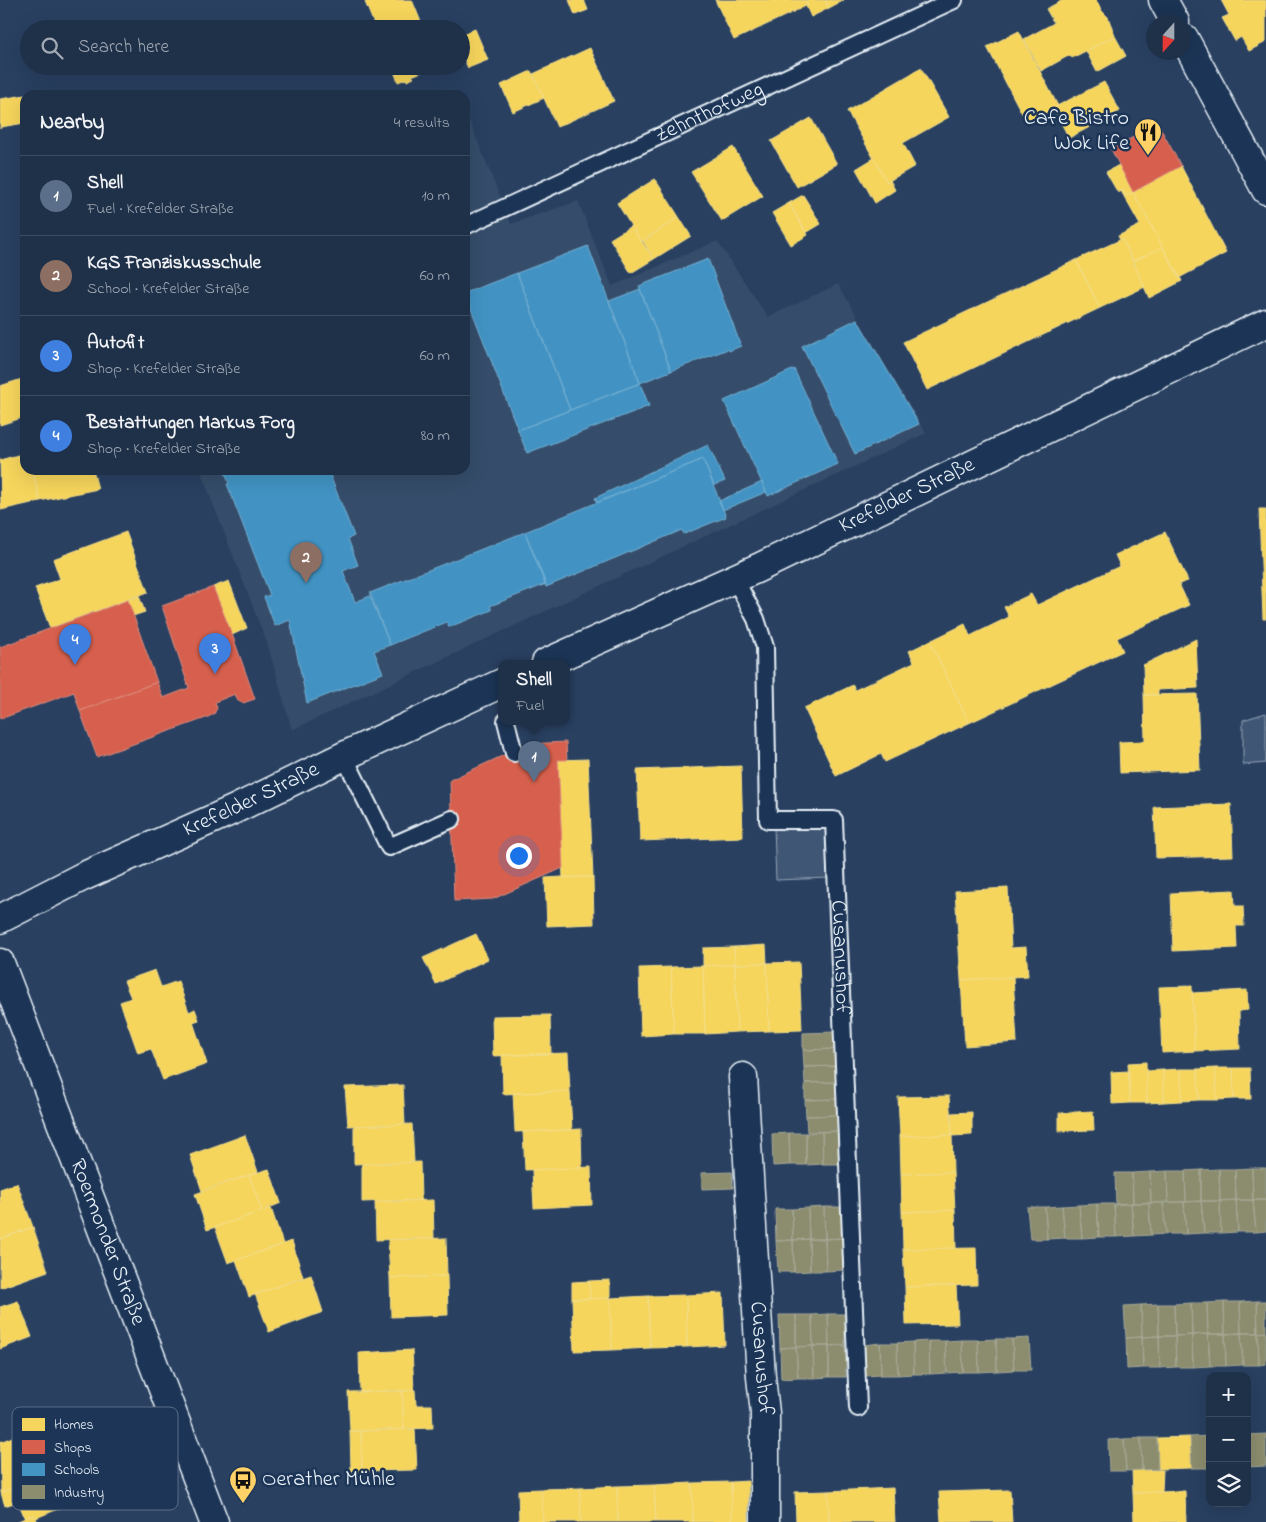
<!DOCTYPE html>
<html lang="en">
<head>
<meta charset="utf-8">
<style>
  :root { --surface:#1f3049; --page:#2c3c53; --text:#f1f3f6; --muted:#a1a9b4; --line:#3c4b61; --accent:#ffd166 }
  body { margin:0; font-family:"Indie Flower",sans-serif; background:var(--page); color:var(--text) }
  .controls { position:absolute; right:15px; bottom:15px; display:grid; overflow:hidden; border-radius:10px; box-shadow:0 5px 20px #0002 }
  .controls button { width:45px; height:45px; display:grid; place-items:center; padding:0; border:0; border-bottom:1px solid var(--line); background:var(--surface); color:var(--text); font:25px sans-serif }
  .compass { position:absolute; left:1146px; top:15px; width:45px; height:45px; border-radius:50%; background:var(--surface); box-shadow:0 5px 20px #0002; rotate:201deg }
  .you { position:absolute; left:518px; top:855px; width:18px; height:18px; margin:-12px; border:4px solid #fff; border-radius:50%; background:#1a73e8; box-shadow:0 0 0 8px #1a73e833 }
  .badge { display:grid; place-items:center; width:32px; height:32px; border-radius:50%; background:var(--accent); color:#fff; font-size:16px; font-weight:700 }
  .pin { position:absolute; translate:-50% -41px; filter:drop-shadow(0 1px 2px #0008) }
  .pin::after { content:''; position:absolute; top:26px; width:18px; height:15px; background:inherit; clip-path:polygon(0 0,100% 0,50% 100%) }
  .popup { position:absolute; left:498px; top:660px; width:72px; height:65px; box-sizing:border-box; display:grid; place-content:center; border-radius:10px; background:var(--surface); filter:drop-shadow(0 1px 4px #0005); font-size:16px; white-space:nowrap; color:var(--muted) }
  .popup b { font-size:19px; color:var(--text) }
  .popup::after { content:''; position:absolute; left:50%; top:100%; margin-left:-10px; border:10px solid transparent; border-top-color:var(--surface) }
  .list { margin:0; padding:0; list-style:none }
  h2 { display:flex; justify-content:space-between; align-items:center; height:65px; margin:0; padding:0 20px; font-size:21px }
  h2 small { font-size:16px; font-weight:400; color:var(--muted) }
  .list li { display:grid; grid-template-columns:32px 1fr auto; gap:15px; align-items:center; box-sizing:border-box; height:80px; padding:0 20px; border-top:1px solid var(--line) }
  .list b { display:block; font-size:19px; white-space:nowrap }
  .list p { margin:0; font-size:16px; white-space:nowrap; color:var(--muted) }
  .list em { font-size:16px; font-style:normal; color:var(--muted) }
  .icon { flex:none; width:28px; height:28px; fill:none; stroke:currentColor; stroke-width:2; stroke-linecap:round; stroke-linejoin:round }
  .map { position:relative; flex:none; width:1266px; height:1522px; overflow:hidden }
  .search { position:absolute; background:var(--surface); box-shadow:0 5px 20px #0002; left:20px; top:20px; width:450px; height:55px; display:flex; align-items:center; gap:12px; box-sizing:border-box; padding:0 18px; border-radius:28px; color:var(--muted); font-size:19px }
  .panel { position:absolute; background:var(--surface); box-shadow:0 5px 20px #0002; left:20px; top:90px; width:450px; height:385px; border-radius:15px }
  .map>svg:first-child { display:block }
  .built { fill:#364d6b }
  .green { fill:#415774; stroke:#94a4b6 }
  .homes { fill:#f6d55c; stroke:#f2dd8b }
  .shops { fill:#d6604d; stroke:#db8c80 }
  .schools { fill:#4393c3; stroke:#74afd3 }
  .industry { fill:#8c8c6e; stroke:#a8aa97 }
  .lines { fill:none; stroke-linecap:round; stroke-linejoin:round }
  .service-casing { stroke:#e8f1f8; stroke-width:20 }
  .minor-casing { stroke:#e8f1f8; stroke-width:31 }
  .secondary-casing { stroke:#e8f1f8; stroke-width:31 }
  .service { stroke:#1d3557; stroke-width:16 }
  .minor { stroke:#1d3557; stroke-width:28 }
  .secondary { stroke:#1d3557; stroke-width:28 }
  .labels { text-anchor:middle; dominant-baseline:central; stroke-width:5; stroke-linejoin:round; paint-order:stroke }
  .street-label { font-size:22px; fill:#e8f1f8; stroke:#1d3557 }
  .poi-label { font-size:22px; fill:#e8f1f8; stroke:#1d3557; text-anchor:end }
  .key { fill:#1d3557; stroke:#5a6d87; stroke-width:1 }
  .key-label { font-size:14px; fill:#e8f1f8 }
</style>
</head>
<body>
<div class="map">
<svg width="1266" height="1522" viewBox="0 0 1266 1522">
  <rect width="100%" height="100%" fill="#294061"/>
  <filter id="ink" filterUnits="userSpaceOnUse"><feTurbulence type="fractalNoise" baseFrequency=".02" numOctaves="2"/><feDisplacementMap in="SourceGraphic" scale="10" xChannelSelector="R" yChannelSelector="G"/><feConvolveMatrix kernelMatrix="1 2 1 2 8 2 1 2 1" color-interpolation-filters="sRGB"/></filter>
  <g filter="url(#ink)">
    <path class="built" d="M465,110l46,114 67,-23 34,85 105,-45 51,76 70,-33 88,149 -634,297 -24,-84 -68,-176h265z"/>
    <path class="green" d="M1266,713v50l-23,2v-45z
      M828,826l2,52 -54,2 -2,-52z"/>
    <path class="homes" d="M369,0h43l12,29h-48l-11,-27z
      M569,0h15l4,10 -13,5z
      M715,0h90l3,5 -74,35z
      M805,0h20l4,8 -18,9 -5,-11 2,-1z
      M825,0h19l-15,8z
      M1063,0h33l6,11 6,6 7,19 -43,22 -2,-3 -29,16 -17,-32 30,-16 -8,-14z
      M1221,0h45v42l-17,9 -8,-14 -6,4 -13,-23 7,-3z
      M475,29l13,31 -20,8 -7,-15v-18z
      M1019,31l39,75 -31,17 -40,-76z
      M1115,36l11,20 -29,16 -11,-21z
      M590,48l24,53 -57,26 -24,-53z
      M392,66h44l-24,10 2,2 -7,3 -1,-2 -8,3z
      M921,68l28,49 -46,26 12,23 -28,16 -40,-71z
      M531,71l13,27 -31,14 -12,-27z
      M1104,82l16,29 -51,27 -16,-30z
      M25,95v28l-24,4 -1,2v-30z
      M811,118l26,46 -40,23 -26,-46z
      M733,147l30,49 -41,25 -31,-49z
      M874,158l13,24 3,-2 5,10 -20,13 -19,-34z
      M1119,165l14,27 -7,4 -3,-6 -5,3 -12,-21z
      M1181,166l45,87 -47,25 -46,-86z
      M655,179l24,38 -38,25 -24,-39z
      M1123,190l3,6 7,-4 30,55 -30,14 -11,-22 -2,1 -2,-4 22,-11 -19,-34z
      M803,195l18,29 -15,9 -17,-30z
      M789,203l19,32 -17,10 -19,-32z
      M679,217l12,19 -37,23 -11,-18z
      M631,226l23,33 -23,14 -21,-34z
      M1122,239l23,48 -45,21 -24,-48z
      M1163,247l19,34 -33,17 -16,-37z
      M1076,260l24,48 -173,82 -24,-48z
      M25,378v39l-25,8v-39z
      M25,453v17h7l8,31 -39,9 -1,-50z
      M32,470h61l5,19 -58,12z
      M1259,509h7v110h-3z
      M126,532l22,60 -98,36 -15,-40 25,-9 -7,-20z
      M1165,532l23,49 -9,3 10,21 -72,33 6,13 -154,72 -39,-82 35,-17 5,12 39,-19 -5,-10 27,-13 6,11 83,-39 -5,-11z
      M229,581l18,47 -15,7 -19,-48z
      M139,596l6,16 -12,4 -5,-16z
      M1196,639l2,49 -40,2v5h-14l-1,-30z
      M930,641l39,82 -84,39 -4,-8 -45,22 -32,-68 49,-23 2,5 59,-28 -5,-11z
      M1197,694l3,76 -80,3 -1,-31 26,-1 -1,-46z
      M588,759l5,118 -30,1 -5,-118z
      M741,766l2,71 -103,4 -3,-71z
      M1231,804l2,52 -77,2 -2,-51z
      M562,877h31l1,47 -47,2 -2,-48z
      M1008,888l3,60 15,-1 2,29 -67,4 -6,-89z
      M1234,890l1,16h8l1,20h-8l1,22 -64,3 -2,-58z
      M476,934l12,25 -52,25 -13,-26z
      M766,945l1,18 -32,1 -1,-17z
      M734,947l1,17 -32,2v-18z
      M799,962l3,68 -33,1 -2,-68z
      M767,963l2,68 -32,1 -2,-68z
      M735,964l2,68 -32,2 -2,-68z
      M703,966l2,68h-31l-3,-67z
      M671,967l3,67 -33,2 -2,-68z
      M155,970l6,17 17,-6 11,31 6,-3 4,11 -6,2 14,42 -44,16 -12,-31 -13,4 -18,-51 11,-4 -7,-17z
      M1013,977l4,65 -52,4 -4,-66z
      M1192,986l3,65 -33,2 -3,-66z
      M1247,990l1,20 -9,1 1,38 -45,2 -3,-58z
      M550,1015l1,39 -58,2 -1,-40z
      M568,1053l2,38 -67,3 -1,-39z
      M1146,1062l1,41h-17l-2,-40z
      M1215,1068h18l1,31 -17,1z
      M1215,1068l2,32h-18l-1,-31z
      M1233,1068h17l1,31h-17z
      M1181,1069l1,32 -18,1 -1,-32z
      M1181,1069h17l1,31 -17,1z
      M1163,1070l1,32 -17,1 -1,-32z
      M1129,1071l1,32 -18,1 -1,-32z
      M403,1085l2,39 -57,2 -3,-39z
      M570,1091l2,39 -57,2 -2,-39z
      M949,1096l3,39 -52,1 -2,-39z
      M1093,1111l1,19 -35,1v-18z
      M972,1112v23l-20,1 -1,-23z
      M412,1124l2,38 -60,2v-38z
      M581,1129l1,39 -57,2 -2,-38z
      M245,1135l13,37 -56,19 -12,-36z
      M952,1135l1,37 -52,2 -1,-38z
      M420,1162l1,38 -59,2v-38z
      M591,1167l1,38 -58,3 -2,-38z
      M269,1169l12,34 -19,8 -13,-36z
      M953,1172l2,38 -53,2 -1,-38z
      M249,1175l13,36 -55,19 -12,-36z
      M17,1183l16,44 -33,12v-50z
      M433,1200l1,38 -58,2 -1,-38z
      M271,1208l12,36 -55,19 -13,-36z
      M955,1210l1,38 -53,1 -1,-37z
      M33,1227l15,44 -48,17v-49z
      M446,1238l1,38 -57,2 -2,-38z
      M292,1241l11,36 -54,20 -13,-37z
      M976,1248l1,37 -72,2 -2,-38z
      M311,1275l12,37 -54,20 -14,-38z
      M447,1276l1,39 -57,2 -1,-39z
      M610,1280v18l-20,1 -1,-18z
      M589,1281l1,18h-18v-17z
      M956,1285l2,39 -52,1 -1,-38z
      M723,1293l2,52 -38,2 -1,-52z
      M686,1295l1,52 -37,1 -2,-52z
      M648,1296l2,52 -38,2 -2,-52z
      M610,1298l2,52 -38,1 -2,-52z
      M18,1301l14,36 -32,12v-42z
      M412,1350l2,40 -54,2 -1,-39z
      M415,1390l1,15h16l1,23 -29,1 -2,-38z
      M402,1391l2,38 -54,2 -2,-39z
      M415,1429l2,41 -55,1 -1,-40z
      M350,1431h11l1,40h-11z
      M25,1432l18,45 -42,16 -1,-51z
      M1190,1437l2,31 -34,1 -1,-31z
      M56,1467l7,17 -21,9 -6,-14 7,-2 -1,-3z
      M1132,1470h31l-1,22 -29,1z
      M36,1479l6,14 -37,13 -4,-13z
      M748,1481l1,41h-17l-1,-40z
      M731,1482l1,40h-39l-1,-39z
      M692,1483l1,39h-37l-2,-37z
      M654,1485l2,37h-38l-1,-36z
      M60,1486l8,19 -32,13 -2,-3 -9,3 -7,-16z
      M617,1486l1,36h-37l-1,-34z
      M580,1488l1,34h-38l-2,-33z
      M893,1488l2,34h-66l-1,-31z
      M541,1489l2,33h-24l-1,-32z
      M1010,1490l2,32h-71l-2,-30z
      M828,1491l1,31h-33l-1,-30z
      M1185,1491l1,31h-52l-1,-29z
      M34,1515l4,7h-22l9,-4z"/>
    <path class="shops" d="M1158,124l23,42 -48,26 -22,-43z
      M213,587l19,47 23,65 -12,4 -5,-2 -3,-7 -20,8 2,6 -3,6 -8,4 -109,39 -17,-46 77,-29 6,16 26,-10 -27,-82z
      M128,600l29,82 -77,29 -6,-19 -74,27v-72z
      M566,742l1,18h-9l5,108 -70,31 -39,2 -4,-121 78,-36z"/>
    <path class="schools" d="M588,246l52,137 -70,27 -53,-137z
      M708,259l33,87 -12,5 -1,-2 -57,22 -32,-85z
      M517,273l53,137 -52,20 -53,-137z
      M640,289l31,82 -31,12 -31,-82z
      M857,319l62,105 -64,30 -53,-108z
      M794,369l44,95 -70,32 -44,-95z
      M640,383l9,23 -122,47 -9,-23z
      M708,445l17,36 -11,4 -11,-26 -106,44 -2,-5z
      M703,459l23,58 -42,17 -2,-4 -136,57 -21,-55z
      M224,470h104l26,66 -6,3 10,26 -15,6 12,31 15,-6 20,49 -16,6 9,22 -76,30 -17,-83 -15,6 -11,-29 6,-2 -43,-111 2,-1z
      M762,482l4,10 -43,18 -4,-9z
      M525,532l21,52 -56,22 2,4 -43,17 -2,-5 -57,23 -20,-52z"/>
    <path class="industry" d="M835,1032l1,17 -33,1v-17z
      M836,1049v17l-32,1 -1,-17z
      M836,1066l1,16 -32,1 -1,-16z
      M837,1082v17l-32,1v-17z
      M837,1099l1,16 -32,1 -1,-16z
      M838,1115v16l-31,1 -1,-16z
      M838,1131l1,33h-16l-1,-32z
      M822,1132l1,32 -17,1v-32z
      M789,1133h17v32h-16z
      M789,1133l1,32 -17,1 -1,-32z
      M1252,1168l1,32h-17l-1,-31z
      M1252,1168h14v32h-13z
      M1219,1169h16l1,31 -16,1z
      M1219,1169l1,32h-19v-31z
      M1201,1170v31l-15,1 -1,-31z
      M1167,1171h18l1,31h-18z
      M1167,1171l1,31 -17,1 -1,-31z
      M732,1172l1,16 -31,1 -1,-16z
      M1150,1172l1,31h-18l-1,-30z
      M1115,1173h17l1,30 -17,2z
      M1236,1200l2,32 -17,1 -1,-32z
      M1236,1200h17l3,32h-18z
      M1253,1200h13v31l-10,1z
      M1201,1201h19l1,32h-17z
      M1201,1201l3,32 -18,1 -2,-32z
      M1184,1202l2,32h-20l-3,-31z
      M1131,1203h18l2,32 -17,1z
      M1131,1203l3,33 -18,1 -2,-33z
      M1149,1203h14l3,31 -15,1z
      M1097,1204l2,33 -17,1 -3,-33z
      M1097,1204h17l2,33h-17z
      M1079,1205l3,33h-17l-3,-32z
      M1062,1206l3,32 -18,1 -2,-32z
      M824,1207l1,32h-16l-1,-31z
      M824,1207h17l1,31 -17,1z
      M1027,1207h18l2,32h-17z
      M808,1208l1,31 -16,1 -1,-31z
      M775,1209h17l1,31 -17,1z
      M842,1238l1,32 -17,1 -1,-32z
      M809,1239l1,32 -16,1 -1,-32z
      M809,1239h16l1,32h-16z
      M793,1240l1,32h-16l-2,-31z
      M1257,1301l1,32h-17l-1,-31z
      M1257,1301h9v31l-8,1z
      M1224,1302h16l1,31 -16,1z
      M1224,1302l1,32h-17l-1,-31z
      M1191,1303h16l1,31 -16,1z
      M1191,1303l1,32 -17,1 -1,-32z
      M1158,1304h16l1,32h-16z
      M1158,1304l1,32 -17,1 -1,-32z
      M1141,1305l1,32 -16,1 -2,-32z
      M828,1314l1,32h-16l-1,-31z
      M828,1314h16l1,31 -16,1z
      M779,1315h17v32l-16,1z
      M796,1315h16l1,31 -17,1z
      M1266,1332v32l-7,1 -1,-32z
      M1241,1333l2,32 -17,1 -1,-32z
      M1241,1333h17l1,32h-16z
      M1208,1334l2,32 -17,1 -1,-32z
      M1208,1334h17l1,32h-16z
      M1192,1335l1,32h-17l-1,-31z
      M1159,1336l1,32h-17l-1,-31z
      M1159,1336h16l1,31 -16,1z
      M1142,1337l1,31 -16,1 -1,-31z
      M1029,1338l2,32h-17l-2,-31z
      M996,1339l1,32 -18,1 -1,-32z
      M996,1339h16l2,31 -17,1z
      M962,1340l1,32 -16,1 -2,-32z
      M962,1340h16l1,32h-16z
      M929,1341h16l2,32 -17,1z
      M929,1341l1,33h-16l-1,-32z
      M913,1342l1,32 -16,1 -1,-32z
      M880,1343l1,32 -16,1 -1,-31z
      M880,1343h17l1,32h-17z
      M845,1345l1,32h-17v-31z
      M813,1346h16v31l-15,1z
      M813,1346l1,32h-16l-2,-31z
      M796,1347l2,31 -17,1 -1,-31z
      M1266,1434v32l-19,1v-32z
      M1210,1436v32h-18l-2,-31z
      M1141,1438h16l1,31 -16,1z
      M1141,1438l1,32 -16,1 -2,-32z
      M1124,1439l2,32h-17l-1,-31z"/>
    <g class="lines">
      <g class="service-casing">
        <g id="service">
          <path id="s1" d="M465,226l489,-226"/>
          <path id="s2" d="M735,579l21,40 9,28 3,173h66l24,588"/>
          <path d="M506,721l8,32"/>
          <path d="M344,756l45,91 63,-28"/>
        </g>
      </g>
      <g class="minor-casing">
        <g id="minor">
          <path d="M1163,0l12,22"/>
          <path d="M1184,38l82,152"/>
          <path id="s3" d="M743,1077l18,300 4,36v109"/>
        </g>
      </g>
      <g class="secondary-casing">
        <g id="secondary">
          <path id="s4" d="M546,663l212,-95 508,-245"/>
          <path id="s5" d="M0,919l82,-42 151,-67 111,-54 158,-73"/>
          <path id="s6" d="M0,963l214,559"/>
        </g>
      </g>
      <use href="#service" class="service"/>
      <use href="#minor" class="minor"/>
      <use href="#secondary" class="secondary"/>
    </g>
  </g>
  <defs>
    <g id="restaurant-pin" transform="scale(1.4375)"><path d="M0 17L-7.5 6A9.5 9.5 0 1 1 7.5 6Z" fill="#ffd166" stroke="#1d3557"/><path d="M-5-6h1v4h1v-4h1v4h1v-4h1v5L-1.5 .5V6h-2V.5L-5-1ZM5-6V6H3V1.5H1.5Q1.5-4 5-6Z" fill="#111"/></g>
    <g id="bus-pin" transform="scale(1.4375)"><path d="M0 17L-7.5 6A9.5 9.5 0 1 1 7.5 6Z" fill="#ffd166" stroke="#1d3557"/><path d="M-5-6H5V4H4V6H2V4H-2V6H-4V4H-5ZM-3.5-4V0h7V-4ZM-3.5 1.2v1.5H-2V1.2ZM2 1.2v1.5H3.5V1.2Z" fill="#111"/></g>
  </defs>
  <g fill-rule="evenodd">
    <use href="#restaurant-pin" x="1148" y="132"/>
    <use href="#bus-pin" x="243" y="1480"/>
  </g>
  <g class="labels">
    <g class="street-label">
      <text stroke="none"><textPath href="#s1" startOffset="269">Zehnthofweg</textPath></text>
      <text stroke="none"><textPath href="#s4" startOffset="398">Krefelder Straße</textPath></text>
      <text stroke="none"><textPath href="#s5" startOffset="278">Krefelder Straße</textPath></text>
      <text stroke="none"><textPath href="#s2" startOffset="451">Cusanushof</textPath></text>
      <text stroke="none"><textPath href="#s6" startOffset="299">Roermonder Straße</textPath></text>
      <text stroke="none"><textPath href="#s3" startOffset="282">Cusanushof</textPath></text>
    </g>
    <g class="poi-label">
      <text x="1129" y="119">Cafe Bistro<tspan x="1129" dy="25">Wok Life</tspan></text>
      <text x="262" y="1480" text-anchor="start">Oerather Mühle</text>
    </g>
  </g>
  <rect x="12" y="1407" width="166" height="103" rx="8" class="key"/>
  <rect x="22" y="1418" width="23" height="13" fill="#f6d55c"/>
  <rect x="22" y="1440" width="23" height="14" fill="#d6604d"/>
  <rect x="22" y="1463" width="23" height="13" fill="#4393c3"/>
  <rect x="22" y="1485" width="23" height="14" fill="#8c8c6e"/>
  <g class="key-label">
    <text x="54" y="1429">Homes</text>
    <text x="54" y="1452">Shops</text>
    <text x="54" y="1474">Schools</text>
    <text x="54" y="1497">Industry</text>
  </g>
</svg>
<div class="controls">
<button>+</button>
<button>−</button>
<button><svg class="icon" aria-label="layers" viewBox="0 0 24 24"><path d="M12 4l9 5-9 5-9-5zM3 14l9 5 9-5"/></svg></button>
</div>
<svg class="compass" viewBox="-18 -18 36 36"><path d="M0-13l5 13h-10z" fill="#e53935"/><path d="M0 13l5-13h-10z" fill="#a1a9b4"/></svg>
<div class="you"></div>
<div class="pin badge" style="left:534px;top:782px;background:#5c6f8a">1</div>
<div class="popup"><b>Shell</b>Fuel</div>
<div class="pin badge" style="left:306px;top:583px;background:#8d6e63">2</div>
<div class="pin badge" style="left:215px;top:674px;background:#3f7fe0">3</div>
<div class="pin badge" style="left:75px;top:665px;background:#3f7fe0">4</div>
<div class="search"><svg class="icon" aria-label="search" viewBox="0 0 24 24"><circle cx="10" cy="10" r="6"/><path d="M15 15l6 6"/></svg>Search here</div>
<section class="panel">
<h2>Nearby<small>4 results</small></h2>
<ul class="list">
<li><span class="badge" style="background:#5c6f8a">1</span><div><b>Shell</b><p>Fuel · Krefelder Straße</p></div><em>10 m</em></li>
<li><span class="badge" style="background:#8d6e63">2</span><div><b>KGS Franziskusschule</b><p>School · Krefelder Straße</p></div><em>60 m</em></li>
<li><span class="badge" style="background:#3f7fe0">3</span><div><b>Autofit</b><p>Shop · Krefelder Straße</p></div><em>60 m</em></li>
<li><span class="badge" style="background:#3f7fe0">4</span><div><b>Bestattungen Markus Forg</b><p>Shop · Krefelder Straße</p></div><em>80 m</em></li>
</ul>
</section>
</div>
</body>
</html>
